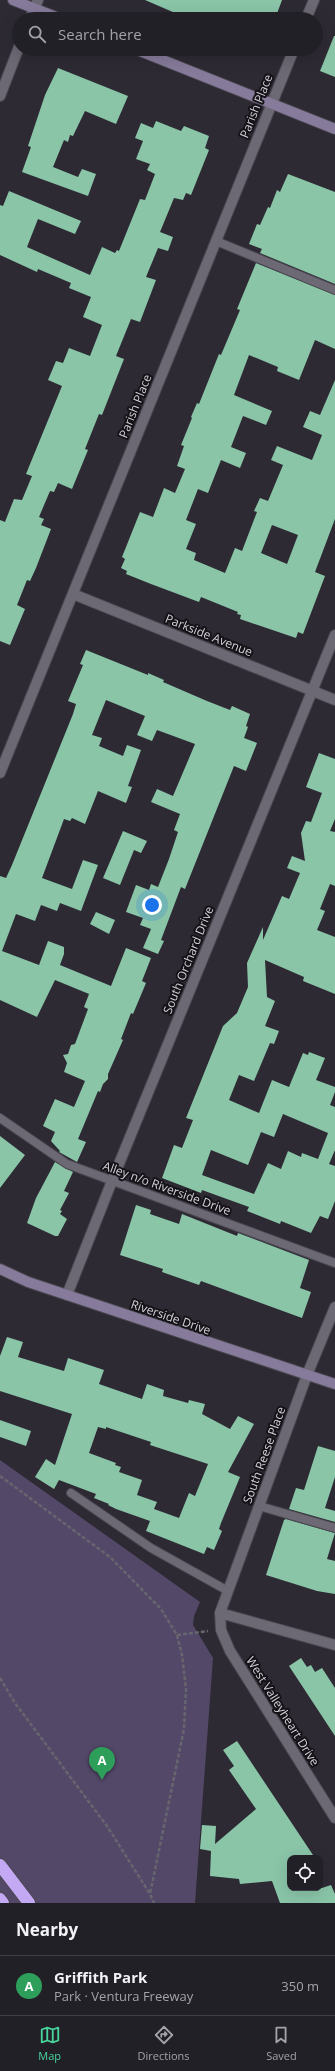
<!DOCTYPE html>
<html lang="en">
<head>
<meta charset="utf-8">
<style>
  :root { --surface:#222027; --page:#2a282f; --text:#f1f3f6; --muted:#a2a3a7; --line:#3f3e44; --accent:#48d49d }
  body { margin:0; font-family:"Open Sans",sans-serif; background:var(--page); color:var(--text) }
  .controls { position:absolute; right:12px; bottom:12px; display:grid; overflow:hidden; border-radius:8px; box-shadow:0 4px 16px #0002 }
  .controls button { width:36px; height:36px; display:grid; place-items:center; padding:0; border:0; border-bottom:1px solid var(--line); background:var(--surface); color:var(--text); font:20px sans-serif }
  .you { position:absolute; left:152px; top:905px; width:14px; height:14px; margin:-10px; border:3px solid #fff; border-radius:50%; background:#1a73e8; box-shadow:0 0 0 6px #1a73e833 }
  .badge { display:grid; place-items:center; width:26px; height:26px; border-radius:50%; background:var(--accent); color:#fff; font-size:13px; font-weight:700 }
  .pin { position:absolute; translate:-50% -33px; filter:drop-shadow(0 1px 2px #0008) }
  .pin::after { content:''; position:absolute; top:21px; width:14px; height:12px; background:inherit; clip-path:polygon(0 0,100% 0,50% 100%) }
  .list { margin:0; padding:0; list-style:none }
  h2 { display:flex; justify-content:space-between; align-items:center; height:52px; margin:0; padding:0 16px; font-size:17px }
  h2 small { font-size:13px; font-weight:400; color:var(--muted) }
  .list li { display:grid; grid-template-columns:26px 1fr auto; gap:12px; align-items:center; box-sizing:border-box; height:60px; padding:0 16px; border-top:1px solid var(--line) }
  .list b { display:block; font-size:15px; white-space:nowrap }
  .list p { margin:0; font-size:13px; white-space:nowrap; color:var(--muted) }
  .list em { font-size:13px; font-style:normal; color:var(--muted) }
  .icon { flex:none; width:22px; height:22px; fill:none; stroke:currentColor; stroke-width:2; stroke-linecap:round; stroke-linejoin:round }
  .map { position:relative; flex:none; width:335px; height:1903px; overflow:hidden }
  .search { position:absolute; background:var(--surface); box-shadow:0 4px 16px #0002; left:12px; right:12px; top:12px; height:44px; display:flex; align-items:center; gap:10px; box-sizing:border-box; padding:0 14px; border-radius:22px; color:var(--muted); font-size:15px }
  .sheet { height:112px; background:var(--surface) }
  nav { display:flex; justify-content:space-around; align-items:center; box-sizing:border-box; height:56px; border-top:1px solid var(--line); background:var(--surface); font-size:11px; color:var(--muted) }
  nav a { display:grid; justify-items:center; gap:2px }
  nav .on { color:var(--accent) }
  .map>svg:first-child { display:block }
  .green { fill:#544869 }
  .building { fill:#8ac5a8; fill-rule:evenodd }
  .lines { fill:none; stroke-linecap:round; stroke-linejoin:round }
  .service-casing { stroke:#4a4750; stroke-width:10 }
  .minor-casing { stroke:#4a4750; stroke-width:12 }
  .secondary-casing { stroke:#4a4750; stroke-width:12 }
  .motorway-casing { stroke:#4a4750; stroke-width:14 }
  .path { stroke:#67656e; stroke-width:2.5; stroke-dasharray:4 2; stroke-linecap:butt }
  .service { stroke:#6c6874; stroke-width:8 }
  .minor { stroke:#6c6874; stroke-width:10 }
  .secondary { stroke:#867b9a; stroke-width:10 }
  .motorway { stroke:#c3a8f4; stroke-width:12 }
  .labels { text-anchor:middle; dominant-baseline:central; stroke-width:4; stroke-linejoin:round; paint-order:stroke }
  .street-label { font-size:12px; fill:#d2d0d7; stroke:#151318 }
</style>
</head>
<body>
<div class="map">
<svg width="335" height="1903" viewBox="0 0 335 1903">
  <rect width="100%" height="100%" fill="#2d2a34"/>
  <path class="green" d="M0,1460l200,142 -6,14 -1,9 20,33 -18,245h-195z"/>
  <path class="building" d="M145,0h137l-7,19h-86z
    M334,36h1v41l-15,-6z
    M58,68l70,28 -12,28 -31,-13 -12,25 -3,-1 -2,7 -4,-2 -11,27 25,10 4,-8 14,5 -8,22 -66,-24 9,-25 -3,-1 17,-51z
    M156,121l25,10 3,-5 25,10 -4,12 4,2 -18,45 -5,-2 -3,7 -9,-2 -14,34 13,5 -5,14 -10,-3 -12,29 10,3 -16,42 -9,-3 -15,37 8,3 -22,56 -3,-1 -14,35 3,1 -16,39 -14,-6 -4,9 -4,-1 -11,26 5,2 -3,6 10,4 -15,39 -6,13 -3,-1 -10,25 8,4 -15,36 -10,-4v-121l5,2 9,-23 8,1 10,-24 -6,-2 36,-88 -14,-6 8,-19 7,2 6,-15 21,8 12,-31 -19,-8 8,-20 -22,-9 2,-5 -33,-14 -1,3 -37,-17v-50l3,1 6,-15 72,30 -6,13 -37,-15 -11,28 63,28 12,-28 13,6 2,-3 2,1 21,-52 5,1 10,-26 -8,-4 3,-6 -14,-5 7,-18 -8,-3 6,-15 12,5z
    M288,174l47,18v92l-75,-31 2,-4 -13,-5 8,-20 3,1 8,-18 2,1 7,-18 3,2z
    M256,263l79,32v54l-20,-9 -16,40 -22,-9 1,-4 -29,-12 -15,40 38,16 -6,14 -23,-9 -12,31 15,6 -6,15 -19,-8 -13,33 -10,-4 -12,31 10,4 -10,25 10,4 -2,7 31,13 10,-25 7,3 15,-39 -3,-1 6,-13 8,3 15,-36 -12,-5 6,-14 35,14 10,-25 -19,-8 7,-16 10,4 15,-35v139l-20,53 10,4 -22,58 -5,-2 -2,6 -56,-19 1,-4 -4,-1 1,-2 -37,-15 -2,5 -48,-18 -25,-10 1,-3 -6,-3 4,-9 -3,-2 18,-45 13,5 11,-29 11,5 10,-24 -8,-3 7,-20 -3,-1 11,-27 -1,-1 6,-14 2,1 20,-50 2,1 19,-45 -3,-1zM272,525l26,10 -11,29 -26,-11z
    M86,650l62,25v-2l16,7 -1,2 44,19 23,9 2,-4 18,8 -4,12 2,1 -4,11 13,5 -11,28 -12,-5 -49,123 -4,-2 -20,53 3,1 -6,13 -15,-6 8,-19 -11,-4 3,-7 -17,-6 10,-27 13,5 2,-6 7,3 11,-28 9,-27 -4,-2 6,-16 -29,-12 6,-13 16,7 22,-52 -38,-14 -5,11 -15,-6 8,-19 -39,-16 -14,35 10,3 -3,8 24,10 4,-11 14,5 -13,36 4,1 -6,16 -28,-12 -13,33 -13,-6 -2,3 -6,-2 -22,59 30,11 11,-29 15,5 -17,46 -21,-8 -3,8 -16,-6 -6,16 -19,-7 -14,37 37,14 9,-24 16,6v7l-4,11 51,21 15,-38 25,10 -9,23 4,2 -13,31 -2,-1 -10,26 2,1 -15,34v5l-5,5 -3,8 -2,-1 -20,48 8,3 -9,20 -18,-10 1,-1 -9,-10 4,-9 -12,-6 12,-27 19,8 11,-26 -21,-9 3,-9 -4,-8 5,-1 3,-9 4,-1 13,-35 -4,-2 5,-13 -34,-14 -18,37 -37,-17v-124l6,2 6,-13 61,-151 3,-10 -8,-3 15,-36 -3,-1z
    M319,753l16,6v60l-5,12 5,1v54l-5,-2 -10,25 5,2 -8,19 18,7v57l-32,-13 1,-4 -39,-17 2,37 8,4 -10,25 14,5 -5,13 -4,-1 -16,38 -15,-6 -10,25 30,13 13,-33 17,7 14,-34 5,2 1,-3 16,6 -9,22 19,7v5l-5,13 5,2v43l-6,14 6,2v35l-7,18 -8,-3 -9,17 -30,-12 -1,3 -33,-13 2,-4 -47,-17 -1,3 -39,-15 12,-33 8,3 11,-28 -7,-2 37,-92 14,-13 11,-26 -1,-24 16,-36v13l19,-44 7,3 11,-26 -13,-5 5,-12 13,5 -4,-28 5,-12 5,1 11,-29 -16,-6zM283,1114l45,19 -10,26 -16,-6 -1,4 -13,-6 -7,18 -13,-6 -14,31 -52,-19 9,-25 37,15 13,-33 13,5z
    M123,831l24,10 -6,12 -7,-3 -14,35 -17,-7z
    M96,912l19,8 -6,14 -19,-10z
    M0,1136l25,19 -25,33z
    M55,1162l18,10 -9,19 5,2 -9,17 2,1 -2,3 7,5 -9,17h-3l-28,-13 9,-25z
    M136,1205l15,5 -1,4 29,10 3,-10 55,22 1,-3 71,27 -9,28 11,4 -9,26 -101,-37 -2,4 -37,-13 1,-3 -43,-14z
    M7,1337l16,5 -5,15 46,14 4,-13 36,12 -5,14 43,15 5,-15 17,6 -1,6 25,7 1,-3 16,4 -3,10 28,15 8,-13 16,8 -26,48 12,5 -19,46 -2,6 3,2 -8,19 -7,-3 -3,7 -58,-23 4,-10 -34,-12 -8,-4 1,-1 -15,-6 2,-4 -37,-14 -5,9 -19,-12 11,-18 9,6 17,-51 -72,-23v-35zM98,1427l8,2v-2l45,15 -1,3 58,19 -13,32 -6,-3 -10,25 -25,-9 3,-7 -20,-7 5,-15 -23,-8 2,-5 -6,-2 1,-2 -27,-10z
    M0,1420l31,11 -5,15 -26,-9z
    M318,1446l17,5v26l-10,31 10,3v11l-46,-13 7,-21 8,2z
    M286,1519l49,14 -8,26 8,2v33l-18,-3 -51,-16 18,-55z
    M301,1658l6,9 4,-2 4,7 7,-4 13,20v48l-46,-70z
    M237,1741l78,117h-25v30h32l9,-3 4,9v9h-55l-8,-22 -32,3 -1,-5 -29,-3 1,-25 -11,-2 2,-24 14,1 -1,18 41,-35 -27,-39 5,-4 -11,-16z"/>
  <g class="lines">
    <g class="service-casing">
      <path id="service" d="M216,241l119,49
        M0,1118l67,46 268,99
        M71,1493l80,55 77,43
        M259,1506l76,22"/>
    </g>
    <g class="minor-casing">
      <path id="minor" d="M30,19l8,-19
        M306,19l8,-19
        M0,96l19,-49
        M73,594l262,106
        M0,773l294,-724
        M67,1295l45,-114 223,-546
        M335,1307l-28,68 -87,238 1,17 9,21 105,167
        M220,1613l115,32"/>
    </g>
    <g class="secondary-casing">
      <path id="secondary" d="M13,0l48,19
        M135,49l200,80
        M0,1269l28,13 307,102"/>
    </g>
    <g class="motorway-casing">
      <path id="motorway" d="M0,1865l29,38
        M0,1899l3,4"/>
    </g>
    <path class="path" d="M0,1476l110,81 51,52 16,26 5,20 4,34 -2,40 -34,165
      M177,1635l31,-4
      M0,1678l15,25 92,123 43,68 4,9"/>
    <use href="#service" class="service"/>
    <use href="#minor" class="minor"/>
    <use href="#secondary" class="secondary"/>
    <use href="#motorway" class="motorway"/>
  </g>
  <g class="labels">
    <g class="street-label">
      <text transform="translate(256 106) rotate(-68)">Parish Place</text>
      <text transform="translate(135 406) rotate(-68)">Parish Place</text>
      <text transform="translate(209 635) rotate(22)">Parkside Avenue</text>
      <text transform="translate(188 960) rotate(-68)">South Orchard Drive</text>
      <text transform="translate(167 1188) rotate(20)">Alley n/o Riverside Drive</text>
      <text transform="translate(171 1317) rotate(19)">Riverside Drive</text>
      <text transform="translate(264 1455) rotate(-70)">South Reese Place</text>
      <text transform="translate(283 1711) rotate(58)">West Valleyheart Drive</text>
    </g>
  </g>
</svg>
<div class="controls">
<button><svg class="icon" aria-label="locate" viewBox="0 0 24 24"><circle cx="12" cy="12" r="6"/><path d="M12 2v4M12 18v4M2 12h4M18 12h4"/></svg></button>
</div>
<div class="you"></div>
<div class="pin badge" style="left:102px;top:1780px;background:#2e9e5b">A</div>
<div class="search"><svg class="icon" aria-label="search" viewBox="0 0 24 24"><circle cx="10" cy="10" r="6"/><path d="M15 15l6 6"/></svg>Search here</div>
</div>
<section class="sheet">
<h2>Nearby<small></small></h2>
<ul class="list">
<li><span class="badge" style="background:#2e9e5b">A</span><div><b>Griffith Park</b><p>Park · Ventura Freeway</p></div><em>350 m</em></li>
</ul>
</section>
<nav>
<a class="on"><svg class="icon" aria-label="map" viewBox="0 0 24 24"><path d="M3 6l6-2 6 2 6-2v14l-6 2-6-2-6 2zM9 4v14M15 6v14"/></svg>Map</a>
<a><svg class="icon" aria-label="directions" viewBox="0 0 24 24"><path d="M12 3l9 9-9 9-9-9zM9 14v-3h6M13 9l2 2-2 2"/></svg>Directions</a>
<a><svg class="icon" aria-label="saved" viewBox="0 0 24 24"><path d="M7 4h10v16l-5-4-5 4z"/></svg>Saved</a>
</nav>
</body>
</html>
